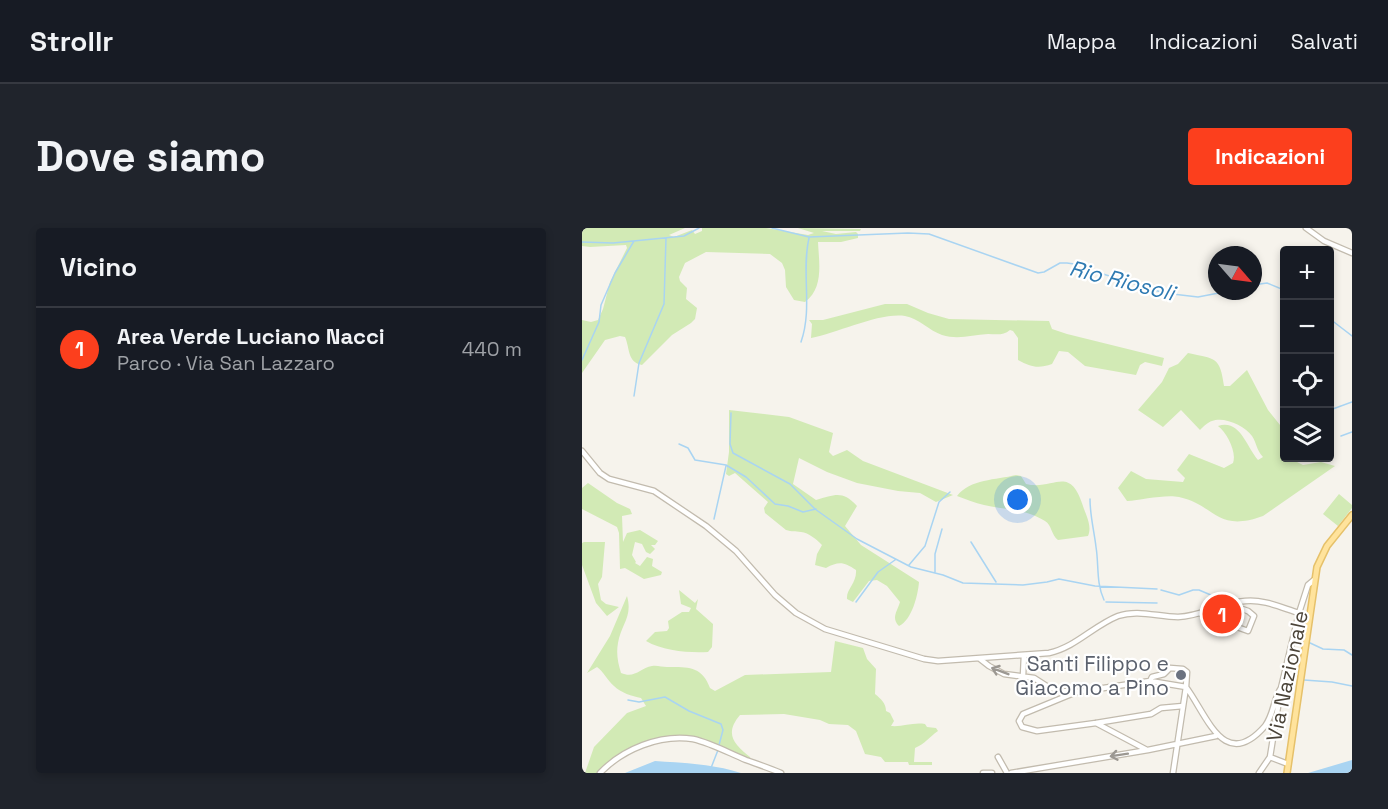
<!DOCTYPE html>
<html lang="it">
<head>
<meta charset="utf-8">
<style>
  :root { --surface:#171b24; --page:#20242c; --text:#f1f3f6; --muted:#9ea1a6; --line:#363941; --accent:#fc3f1d }
  body { margin:0; font-family:"Space Grotesk",sans-serif; background:var(--page); color:var(--text) }
  .controls { position:absolute; right:18px; top:18px; display:grid; overflow:hidden; border-radius:6px; box-shadow:0 3px 9px #0003 }
  .controls button { width:54px; height:54px; display:grid; place-items:center; padding:0; border:0; border-bottom:2px solid var(--line); background:var(--surface); color:var(--text); font:30px sans-serif }
  .compass { position:absolute; left:626px; top:18px; width:54px; height:54px; border-radius:50%; background:var(--surface); box-shadow:0 3px 9px #0003; rotate:118deg }
  .you { position:absolute; left:436px; top:272px; width:21px; height:21px; margin:-15px; border:4px solid #fff; border-radius:50%; background:#1a73e8; box-shadow:0 0 0 9px #1a73e833 }
  .badge { display:grid; place-items:center; width:39px; height:39px; border-radius:50%; background:var(--accent); color:#fff; font-size:20px; font-weight:700 }
  .pin { position:absolute; translate:-50% -50%; border:3px solid #fff; box-shadow:0 2px 6px #0006 }
  .list { margin:0; padding:0; list-style:none }
  h2 { display:flex; justify-content:space-between; align-items:center; height:78px; margin:0; padding:0 24px; font-size:26px }
  h2 small { font-size:20px; font-weight:400; color:var(--muted) }
  .list li { display:grid; grid-template-columns:39px 1fr auto; gap:18px; align-items:center; box-sizing:border-box; height:84px; padding:0 24px; border-top:2px solid var(--line) }
  .list b { display:block; font-size:22px; white-space:nowrap }
  .list p { margin:0; font-size:20px; white-space:nowrap; color:var(--muted) }
  .list em { font-size:20px; font-style:normal; color:var(--muted) }
  .icon { flex:none; width:33px; height:33px; fill:none; stroke:currentColor; stroke-width:2; stroke-linecap:round; stroke-linejoin:round }
  .map { position:relative; flex:none; width:770px; height:545px; overflow:hidden; border-radius:6px }
  header { display:flex; align-items:center; gap:36px; box-sizing:border-box; height:84px; padding:0 30px; background:var(--surface); border-bottom:2px solid var(--line) }
  header strong { font-size:28px }
  nav { display:flex; gap:33px; margin-inline-start:auto; font-size:21px }
  .intro { display:flex; align-items:center; justify-content:space-between; box-sizing:border-box; height:144px; padding:0 36px }
  h1 { margin:0; font-size:42px }
  .button { padding:15px 27px; border-radius:6px; background:var(--accent); color:#fff; font-size:21px; font-weight:700 }
  main { display:flex; gap:36px; padding:0 36px }
  aside { flex:1; background:var(--surface); border-radius:6px; box-shadow:0 3px 9px #0003 }
  .map>svg:first-child { display:block }
  .green { fill:#d2eab5 }
  .water { fill:#a9d4f2 }
  .lines { fill:none; stroke-linecap:round; stroke-linejoin:round }
  .stream { stroke:#a9d4f2; stroke-width:1.5 }
  .minor-casing { stroke:#c2bbae; stroke-width:7 }
  .major-casing { stroke:#e6c16a; stroke-width:8 }
  .minor { stroke:#fff; stroke-width:4.5 }
  .major { stroke:#ffe39c; stroke-width:5 }
  .oneway { stroke:#9c9892 }
  .worship-dot { fill:#6b7280; stroke:#fff; stroke-width:2 }
  .labels { text-anchor:middle; dominant-baseline:central; stroke-width:4.5; stroke-linejoin:round; paint-order:stroke }
  .worship-label { font-size:21px; fill:#5b616d; stroke:#fff; text-anchor:end }
  .street-label { font-size:21px; fill:#4b4439; stroke:#fff }
  .water-label { font-size:22px; font-style:italic; fill:#2e7ab2; stroke:#fff }
</style>
</head>
<body>
<header>
<strong>Strollr</strong>
<nav><a>Mappa</a><a>Indicazioni</a><a>Salvati</a></nav>
</header>
<div class="intro"><h1>Dove siamo</h1><a class="button">Indicazioni</a></div>
<main>
<aside>
<h2>Vicino<small></small></h2>
<ul class="list">
<li><span class="badge">1</span><div><b>Area Verde Luciano Nacci</b><p>Parco · Via San Lazzaro</p></div><em>440 m</em></li>
</ul>
</aside>
<div class="map">
<svg width="770" height="545" viewBox="0 0 770 545">
  <rect width="100%" height="100%" fill="#f6f3ec"/>
  <path class="green" d="M0,0h103l-16,7 5,2 18,-7 3,4 7,-3v-3h64l42,7 6,-2 -16,-5 63,1 -1,2h-38l14,3 20,-2 2,2v4l-17,4h-23c1,21 6,46 -13,60l-11,-2 -8,-13 -1,-17 -3,-7 -12,-9 -64,-2 -21,11 -6,14 1,4 7,7 -1,11 11,9 -2,11 -4,4 -19,12 -30,30c-15,-3 -12,-17 -17,-28l-5,-1 -15,4 -23,33v-53l9,2 7,-2 5,-11 7,-27 17,-34 -1,-3 -36,2 -8,-1z
    M303,76h22l21,9 21,6 100,2 3,8 15,5 97,24 -2,8 -17,-4 -5,3 -4,10 -51,-9 -17,-14 -9,-1 -7,13c-14,5 -21,3 -34,-4v-22l-5,-7 -3,-1c-7,6 -14,4 -22,4 -16,1 -30,6 -46,1 -12,-4 -24,-17 -37,-19 -25,-4 -67,17 -94,22l1,-14 -3,-4h14z
    M606,125c27,6 32,3 36,33h6l17,-16 21,40 16,20v28h10l1,3 8,4 18,-3 14,4 -72,50c-47,17 -47,-11 -84,-19 -13,-3 -38,3 -52,4l-9,-13 13,-17 15,8 37,3 2,-4 -8,-8 12,-16 35,14 9,-5c4,-11 -6,-30 -15,-37 22,-7 28,20 40,34l5,-3c-7,-8 -6,-13 -11,-21 -7,-10 -28,-20 -40,-15 -4,1 -9,6 -12,9l-19,-20 -18,17 -25,-17 24,-28 7,-14 9,-4z
    M147,182l60,7 44,16 -4,19 4,4 14,-6 16,11 90,34 -17,7 -16,-9 -22,-2 -41,-8 -30,-11 -28,-14 -6,26 23,16c19,-5 26,-10 41,6l-12,20 16,19 58,37c-1,13 -7,38 -20,44 -8,-8 -2,-14 1,-24l-13,-16 -10,-6 -8,1 -16,21 -6,-3c-1,-10 10,-16 9,-29 -12,-8 -17,-9 -30,-2l-11,-3 2,-11 5,-9c-6,-6 -13,-12 -21,-13 -6,-1 -9,0 -15,-2l-21,-17 -1,-5 4,-6 -33,-29 -6,3 -3,-2 3,-22z
    M434,247l5,1 5,8c29,7 44,-22 58,25 3,8 8,18 4,27l-30,4c-7,-5 -6,-15 -13,-19 -19,-12 -40,-11 -61,-16 -9,-2 -18,-6 -27,-9 13,-17 39,-16 59,-21z
    M6,255l29,20 13,6 2,5 -10,2 1,26 4,-9 13,-3 18,11 -3,4h-4l4,4 -5,5 -4,-2 -4,-8 -7,-2 -3,13 4,7 -1,1 5,3 7,-9 6,2 -1,7 10,6 -1,3 -17,4 -19,-11 -5,1 -1,-36 -2,-6 -35,-18v-21z
    M757,266l13,11v3l-14,18 -15,-12z
    M2,314h21l-3,35 -4,7 3,16 5,4 13,3 -12,9 -11,-13 -14,-38v-22z
    M97,362l16,13 3,-4 -2,10 17,15 -1,23 -4,5c-19,1 -45,-1 -62,-11l9,-9 12,-1 2,-3 -1,-7 14,-9h7l2,-4 -10,-4z
    M45,368c6,21 -6,28 -9,47 -2,11 0,20 3,30 14,6 19,-5 31,-7 5,-1 10,1 15,1 21,0 35,-1 43,21l5,3 30,-16 86,-3 4,-31 28,7 4,11 9,10 -1,25c6,5 11,9 11,17l4,2 4,8 -3,5c12,1 22,-4 34,-2l2,3 9,1 2,3c-9,6 -13,13 -23,17l-1,14h18v3h-23l-1,-3h-23l-4,-5 -16,-3 -9,-23 -8,-6 -19,-1 -9,-4 -36,-6 -44,1c-16,19 -6,29 10,42l1,3c-21,-9 -44,-23 -66,-24 -33,-2 -66,13 -88,37h-12l9,-26 33,-34 19,-7 -5,-8c-9,-2 -20,-5 -27,-12 -7,-6 -10,-14 -17,-19l-10,6 23,-37z
    M653,378l-3,15 -13,-5 -2,3 -8,-4 2,-2z"/>
  <path class="water" d="M770,532v13h-44z
    M73,533c29,2 58,3 86,12h-116z"/>
  <g class="lines">
    <path class="stream" d="M190,0l37,9 99,-4 21,1 109,39 6,-1 16,-9h7l7,1 13,9 16,1 61,19 34,4 31,-6
      M0,14l31,1 61,-6 10,-1 15,-8
      M671,57l14,-2 17,7
      M748,91l22,17
      M219,114c12,-34 0,-70 8,-104
      M0,132l17,-38 2,-17 14,-32 19,-32
      M52,168l5,-33 25,-59 2,-66
      M748,182l22,-8
      M149,185l-1,31 3,9 57,31 25,25 42,30 54,28 32,8 20,8 60,2 24,-3 12,-3 36,7 62,3
      M759,208l11,-4
      M97,216l9,4 7,12 31,5 20,12 29,27 13,2 15,6 13,-3
      M508,271c0,17 4,31 6,48 3,18 0,36 8,53
      M132,291l12,-53
      M389,314l25,40
      M327,337l16,-19 14,-44 11,-10
      M353,344v-18l7,-25
      M579,362l18,5 14,-5h6l26,11
      M274,374l22,-30 17,-12
      M524,374l51,1
      M726,414l15,7 21,1 8,5
      M722,452l28,2 20,4
      M46,472l11,2 26,-5 24,14 32,13 2,6 -4,15
      M129,540l7,-18"/>
    <g class="minor-casing">
      <path id="minor" d="M724,0l18,13 28,12
        M0,223l18,22 9,6 45,12 52,35 30,25 39,44 21,18 29,16 99,30 14,2 111,-8c27,-6 44,-27 69,-37 20,-7 40,1 60,1 24,-1 44,-14 67,-16 19,-2 37,7 54,12
        M619,386l47,17 6,-15 -6,-5 -9,-3 1,-6
        M398,431l9,7 15,8 30,4 14,9 14,4 15,1 73,-11 36,6c21,28 38,86 79,39 9,-12 8,-26 16,-38
        M441,448l1,-21
        M568,453l2,-4 12,-3 6,-6 13,1 4,3 -1,15 -13,86
        M492,465l-51,21 -4,7 3,6 15,4 59,-8 55,-9 10,-6 22,-2
        M514,495l51,27
        M416,529l9,16
        M688,529l18,7
        M18,545c23,-24 60,-39 93,-34 18,4 36,14 53,21 11,4 23,8 35,13
        M401,545h9
        M429,545l137,-23 68,-14
        M677,545l11,-16 11,-69 18,-75 9,-28 6,-5"/>
    </g>
    <g class="major-casing">
      <path id="major" d="M705,545l30,-206 10,-21 25,-31"/>
    </g>
    <use href="#minor" class="minor"/>
    <use href="#major" class="major"/>
  </g>
  <defs><path id="oneway-shaft" d="M-6 0H5M1.5-3L5.5 0L1.5 3" fill="none" stroke-width="1.6" stroke-linecap="round" stroke-linejoin="round" transform="scale(1.5)"/></defs>
  <g class="oneway">
    <use href="#oneway-shaft" transform="translate(418 443) rotate(-159)"/>
    <use href="#oneway-shaft" transform="translate(537 527) rotate(171)"/>
  </g>
  <circle class="worship-dot" cx="599" cy="447" r="6"/>
  <g class="labels">
    <g class="worship-label">
      <text x="587" y="435">Santi Filippo e<tspan x="587" dy="24">Giacomo a Pino</tspan></text>
    </g>
    <g class="street-label">
      <text transform="translate(705 448) rotate(-78)">Via Nazionale</text>
    </g>
    <g class="water-label">
      <text transform="translate(540 52) rotate(14)">Rio Riosoli</text>
    </g>
  </g>
</svg>
<div class="controls">
<button>+</button>
<button>−</button>
<button><svg class="icon" aria-label="locate" viewBox="0 0 24 24"><circle cx="12" cy="12" r="6"/><path d="M12 2v4M12 18v4M2 12h4M18 12h4"/></svg></button>
<button><svg class="icon" aria-label="layers" viewBox="0 0 24 24"><path d="M12 4l9 5-9 5-9-5zM3 14l9 5 9-5"/></svg></button>
</div>
<svg class="compass" viewBox="-18 -18 36 36"><path d="M0-13l5 13h-10z" fill="#e53935"/><path d="M0 13l5-13h-10z" fill="#9ea1a6"/></svg>
<div class="you"></div>
<div class="pin badge" style="left:640px;top:386px">1</div>
</div>
</main>
</body>
</html>
